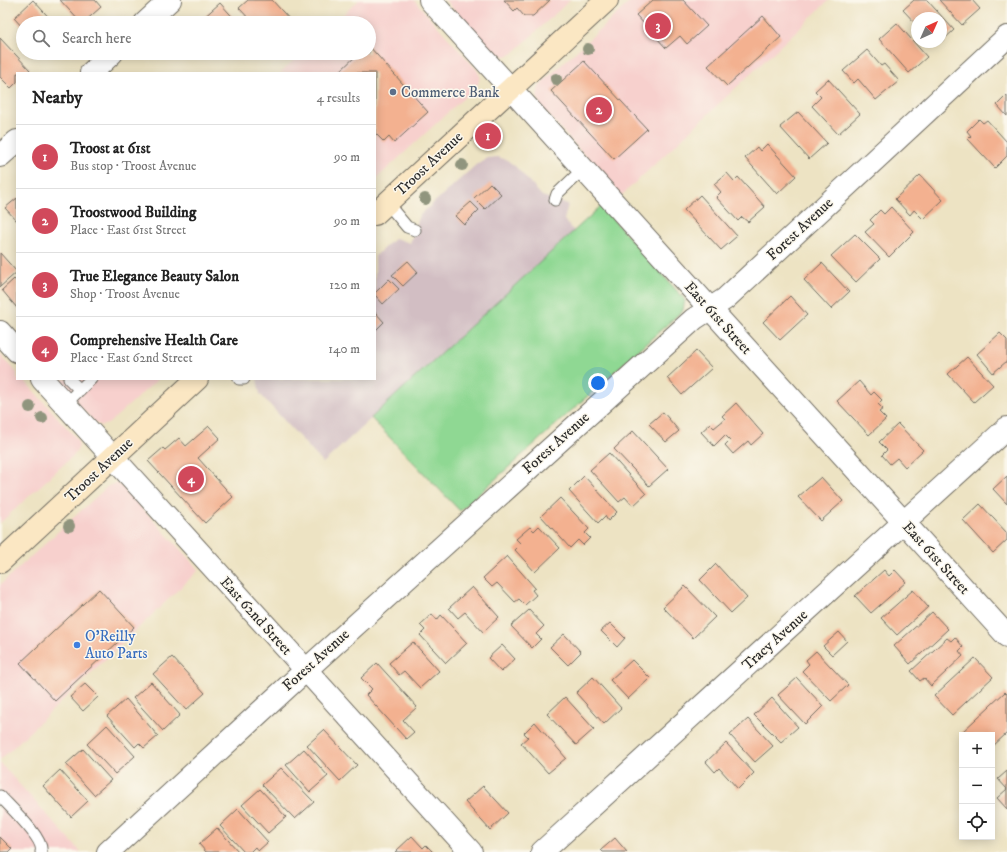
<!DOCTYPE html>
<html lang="en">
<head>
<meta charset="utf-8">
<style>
  :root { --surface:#fff; --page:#f6f6f6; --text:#222; --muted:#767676; --line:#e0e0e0; --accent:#d1495b }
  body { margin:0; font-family:"IM FELL DW Pica",serif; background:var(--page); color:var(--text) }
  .controls { position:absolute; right:12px; bottom:12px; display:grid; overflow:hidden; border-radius:0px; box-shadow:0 2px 10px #0003 }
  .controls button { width:36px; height:36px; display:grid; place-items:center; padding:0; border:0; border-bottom:1px solid var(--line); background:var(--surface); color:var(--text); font:20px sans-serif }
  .compass { position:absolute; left:911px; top:12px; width:36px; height:36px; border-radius:50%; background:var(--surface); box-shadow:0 2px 10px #0003; rotate:45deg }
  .you { position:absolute; left:598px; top:383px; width:14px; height:14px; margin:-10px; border:3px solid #fff; border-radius:50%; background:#1a73e8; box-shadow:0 0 0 6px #1a73e833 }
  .badge { display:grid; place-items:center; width:26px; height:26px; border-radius:50%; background:var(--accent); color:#fff; font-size:13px; font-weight:700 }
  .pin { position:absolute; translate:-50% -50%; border:2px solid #fff; box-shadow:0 1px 4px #0006 }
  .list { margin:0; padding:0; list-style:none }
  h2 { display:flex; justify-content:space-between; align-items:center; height:52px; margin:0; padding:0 16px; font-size:17px }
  h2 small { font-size:13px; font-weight:400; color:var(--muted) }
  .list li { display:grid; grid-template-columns:26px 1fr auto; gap:12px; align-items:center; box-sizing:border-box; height:64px; padding:0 16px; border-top:1px solid var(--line) }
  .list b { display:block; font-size:15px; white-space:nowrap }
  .list p { margin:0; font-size:13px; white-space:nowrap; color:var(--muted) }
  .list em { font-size:13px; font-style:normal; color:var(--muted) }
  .icon { flex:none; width:22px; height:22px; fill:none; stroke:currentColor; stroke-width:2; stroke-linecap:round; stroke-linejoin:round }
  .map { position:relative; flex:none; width:1007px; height:852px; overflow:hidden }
  .search { position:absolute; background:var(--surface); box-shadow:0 2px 10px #0003; left:16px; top:16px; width:360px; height:44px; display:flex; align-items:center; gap:10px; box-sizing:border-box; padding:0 14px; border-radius:22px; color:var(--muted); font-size:15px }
  .panel { position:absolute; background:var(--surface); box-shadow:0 2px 10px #0003; left:16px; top:72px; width:360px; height:308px; border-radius:0px }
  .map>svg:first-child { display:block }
  .built { fill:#f7d0cd }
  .industrial { fill:#d2bec3 }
  .green { fill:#8fd893; stroke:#5d825f }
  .building { fill:#f3b190 }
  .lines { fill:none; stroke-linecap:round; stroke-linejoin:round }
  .lane-casing { stroke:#6f6b60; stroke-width:13 }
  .street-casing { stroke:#6f6b60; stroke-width:24 }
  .secondary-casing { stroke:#6f6b60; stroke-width:24 }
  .lane { stroke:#fff; stroke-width:11 }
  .street { stroke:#fff; stroke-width:22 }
  .secondary { stroke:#fbe7c3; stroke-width:22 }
  .tree { fill:#90957e }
  .service-dot { fill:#5c6f8a; stroke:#fbf7ec; stroke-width:1.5 }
  .shop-dot { fill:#3f7fe0; stroke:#fbf7ec; stroke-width:1.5 }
  .labels { text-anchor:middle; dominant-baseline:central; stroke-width:3; stroke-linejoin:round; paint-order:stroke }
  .service-label { font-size:15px; fill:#4e5e75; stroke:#fbf7ec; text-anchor:start }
  .street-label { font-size:15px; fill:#2b2b2b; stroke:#fbf7ec }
  .shop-label { font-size:15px; fill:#366cbe; stroke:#fbf7ec; text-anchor:start }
</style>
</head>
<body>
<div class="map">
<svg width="1007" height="852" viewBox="0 0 1007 852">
  <rect width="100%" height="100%" fill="#fbf7ec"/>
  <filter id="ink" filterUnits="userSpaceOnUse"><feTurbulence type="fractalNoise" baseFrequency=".025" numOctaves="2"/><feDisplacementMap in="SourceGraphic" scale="8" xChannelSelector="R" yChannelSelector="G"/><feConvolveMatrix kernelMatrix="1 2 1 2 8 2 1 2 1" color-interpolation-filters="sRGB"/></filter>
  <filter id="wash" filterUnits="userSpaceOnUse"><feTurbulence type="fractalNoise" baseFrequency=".012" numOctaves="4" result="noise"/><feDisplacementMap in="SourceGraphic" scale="16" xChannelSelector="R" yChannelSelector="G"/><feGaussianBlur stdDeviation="0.9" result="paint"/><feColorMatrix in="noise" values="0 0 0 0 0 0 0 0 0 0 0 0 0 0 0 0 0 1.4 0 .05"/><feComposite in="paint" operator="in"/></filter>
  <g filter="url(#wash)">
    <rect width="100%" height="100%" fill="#ede3c3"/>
    <path class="built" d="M359,0h55l63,70 3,6 -2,8 -9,9 -94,87v-107h-95l22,-20h67v-30h-35z
      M445,0h125l-58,54 -6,2 -8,-1 -7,-4z
      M632,0h197l-208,196 -81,-90 -3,-10 2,-9 8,-9z
      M0,354l17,19v6h6l54,60 2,7 -3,7 -76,70z
      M56,379h102l-50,45 -7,2 -7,-4z
      M116,483l7,4 76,83 -199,190v-175l108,-99z
      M0,763l81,89h-81z"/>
    <path class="industrial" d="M497,157l10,3 9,7 26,29 26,8 -4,16 10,11 -251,232 -63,-69 -3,-15h118v-123l20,-18 15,5 10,-28 58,-52 9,-5z"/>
    <path class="green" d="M601,206l84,94 -2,10 -223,201 -89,-93z"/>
    <g id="blocks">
      <path class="building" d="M33,0l21,23h-31v5l-9,-10z
        M60,0h35l6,7 -18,16h-2z
        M248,0h24l20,22 -39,1 -14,-15z
        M504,0h46l-17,16h-9l-7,-8 -3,3z
        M653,0h30l24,26 -20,18 -7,-8 -14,12 -30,-33z
        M914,0h13l27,30 -13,12v-24h-24v7l-14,-15z
        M939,0h33l8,9 -18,16z
        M220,3l18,20h-32l-4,-4z
        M763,16l18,21 -54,49 -19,-20z
        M897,23l30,34 -18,16 -30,-34z
        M0,38l30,32 -3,3h-10v9l-6,6 -11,-11z
        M369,46l59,66 -34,31 -5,-6 -5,5 -9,-9v-60h-37l21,-20h10z
        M867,50l14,16 3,-2 15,17 -23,19 -18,-21 -4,4 -11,-12z
        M234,53h12l-6,6z
        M584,61l63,68 -33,30 -63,-68z
        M828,79l32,35 -22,20 -26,-28 9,-9 -6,-6z
        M1007,95v21l-10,-11z
        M798,112l29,31 -18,16 -29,-32z
        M979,119l4,4 4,-3 20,22v14l-12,12 -27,-29 3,-3 -4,-5z
        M767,144l29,32 -19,18 -32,-36 12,-11 3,4z
        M727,173l7,8 4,-4 27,30 -17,15 -6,-5 -4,4 -22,-24 5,-5 -7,-8z
        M920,175l23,25 -20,19 -9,-9 -4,5 -15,-16z
        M490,183l11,11 -16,15 -11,-11z
        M700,195l37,41 -16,14 -37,-40z
        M17,198v23l-12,-13z
        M471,202l8,8 -15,15 -9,-9z
        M891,207l23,25 -25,25 -24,-25 9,-8 -4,-4 10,-10 4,4z
        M855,234l25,25 -24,23 -25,-26z
        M0,253l17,19 -17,15z
        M408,261l10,11 -15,14 -11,-11z
        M822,263l27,29 -18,17 -27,-29z
        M14,279l3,3v26l-15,-18z
        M389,279l10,10 -16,15 -8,-9v-2z
        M790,296l17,19 -27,25 -17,-18z
        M375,312l9,10 -9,9z
        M1000,333l7,7v21l-14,12 -16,-19z
        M696,351l16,17 -30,27 -15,-17z
        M967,357l26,28 -19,17 -26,-28z
        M859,381l12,14 3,-3 8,8 -4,4 5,5 -4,3 7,7 -17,16 -32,-34z
        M736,403l27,31 -12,11 -3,-4 -15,13 -8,-9 5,-5 -5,-5 -11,11 -13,-14 9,-8 4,4 11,-9 -3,-3z
        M663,412l16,19 -13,11 -17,-18z
        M898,424l25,26 -18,17 -8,-9 -7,6 -8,-9 5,-5 -8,-8z
        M209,426l11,12 -22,20 35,39 -28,26 -57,-62 15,-13 2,2 14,-12 7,8z
        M633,431l35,38 -19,17 -35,-37z
        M609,453l37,41 -13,12 -8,-9 -6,5 -29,-32z
        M584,476l33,36 -9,9 -3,-5 -7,7 -29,-32z
        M1007,476v28l-14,-15z
        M821,477l22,24 -22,20 -23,-24z
        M560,498l29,31 -4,4 5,5 -7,7 -5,-5 -8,8 -29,-32z
        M980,504l27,29v7l-14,13 -30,-33z
        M539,526l21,22 -25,24 -20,-22 6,-6 -5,-5 14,-12 4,4z
        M507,556l28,32 -3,2 4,5 -11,10 -6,-6 -4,3 -18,-19 -5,4 -9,-9z
        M716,564l31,34 -16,15 -31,-33z
        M884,570l5,6 6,-6 11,12 -35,31 -16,-17z
        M685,586l30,31 -22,21 -30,-31z
        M472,587l27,30 -16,15 -18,-20 -7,6 -9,-10z
        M99,589l35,38 -79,74 -35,-38z
        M913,590l15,17 -31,28 -16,-17z
        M529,610l15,16 -8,8 5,5 -9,9 -21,-22z
        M932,612l16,17 -38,35 -16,-18z
        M432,614l5,6 4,-5 26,28 -21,20 -26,-28 5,-5 -5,-5z
        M610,623l15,15 -8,9 -16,-16z
        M839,632l8,9 -15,14 -9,-9z
        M564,634l17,18 -13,13 -18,-18z
        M955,637l8,10 -4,4 4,5 -32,30 -7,-8 -4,3 -9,-10 36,-33 4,3z
        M413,642l26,29 -19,17 -16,-17 -5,4 -10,-12z
        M502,645l13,14 -14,13 -13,-14z
        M816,651l32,34 -17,16 -29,-30 7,-7 -3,-4z
        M172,657l33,36 -19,17 -33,-36z
        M975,658l18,19 -41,38 -18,-19z
        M632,660l18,18 -22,21 -18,-19z
        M377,663l40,44 -14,13 11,12 -8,7 -40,-44 6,-6 -11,-11z
        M593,677l28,31 -17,16 -28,-31z
        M797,678l26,28 -18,18 -27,-29z
        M151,682l29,33 -17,16 -30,-33z
        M85,684l13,13 -15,14 -13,-14z
        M1005,692l2,2v39l-15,14v-12h-28l-2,-3z
        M565,697l29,32 -18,16 -29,-31z
        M772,698l26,29 -17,15 -27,-27z
        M126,699l32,37 -14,12 -5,-5 -4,4 -28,-31z
        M748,719l25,27 -18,16 -25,-27z
        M535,722l31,36 -18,15 -27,-30 7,-6 -4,-4z
        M107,725l28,31 -20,18 -28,-30z
        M324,730l33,35 -17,16 -33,-36z
        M726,743l28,30 -16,16 -19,-21 -4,4 -9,-10z
        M83,749l28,31 -17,15 -28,-31z
        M304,749l24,27 -18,16 -24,-27z
        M281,768l33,34 -19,17 -33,-34z
        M60,770l28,31 -17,16 -28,-31z
        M1007,771v18l-9,-10z
        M483,786l25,27 -18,17 -25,-28z
        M260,789l26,28 -18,16 -26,-28z
        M1007,789v20l-10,-11z
        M238,809l30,33 -10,9 -3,-4 -5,5h-6l-24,-26z
        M217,828l22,24h-33l-7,-8z
        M412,836l11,12 3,-3 7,7h-38z
        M0,837l12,12 -3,3h-9z
        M615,838l12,14h-24l-2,-2z"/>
    </g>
  </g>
  <g filter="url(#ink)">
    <use href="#blocks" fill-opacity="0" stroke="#6f6b60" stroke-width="1"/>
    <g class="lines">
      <g class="lane-casing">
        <path id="lane" d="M555,200l2,-6 26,-25
          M387,203l20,24 8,3
          M69,379l11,11
          M239,379h5
          M65,404l26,-25
          M0,796c9,10 45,43 41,56"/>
      </g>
      <g class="street-casing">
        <path id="street" d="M430,0l577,636
          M145,23l25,-23
          M91,73l21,-20
          M0,156l17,-15
          M0,332l17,19
          M42,379l429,473
          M108,852l210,-193 376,-340 31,-20 282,-262
          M542,852l465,-424"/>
      </g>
      <g class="secondary-casing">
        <path id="secondary" d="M375,214l232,-214
          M0,562l197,-183"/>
      </g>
      <use href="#lane" class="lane"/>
      <use href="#street" class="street"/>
      <use href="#secondary" class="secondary"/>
    </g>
    <g class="tree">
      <circle cx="588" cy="49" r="6"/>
      <circle cx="556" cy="79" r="6"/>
      <circle cx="462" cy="165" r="6"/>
      <circle cx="425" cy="199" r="6"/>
      <circle cx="30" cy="407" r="6"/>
      <circle cx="42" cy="418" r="6"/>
      <circle cx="69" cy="526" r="6"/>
    </g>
  </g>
  <circle class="service-dot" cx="393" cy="92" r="4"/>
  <circle class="shop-dot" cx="77" cy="645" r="4"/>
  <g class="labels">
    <g class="service-label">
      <text x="401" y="92">Commerce Bank</text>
    </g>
    <g class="street-label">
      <text transform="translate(429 164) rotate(-43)">Troost Avenue</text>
      <text transform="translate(800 229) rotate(-43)">Forest Avenue</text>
      <text transform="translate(718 318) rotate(48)">East 61st Street</text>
      <text transform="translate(556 443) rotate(-42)">Forest Avenue</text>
      <text transform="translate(99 470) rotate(-43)">Troost Avenue</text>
      <text transform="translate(936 558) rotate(48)">East 61st Street</text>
      <text transform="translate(256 616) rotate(48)">East 62nd Street</text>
      <text transform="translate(775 640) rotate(-42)">Tracy Avenue</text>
      <text transform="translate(316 660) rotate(-42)">Forest Avenue</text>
    </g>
    <g class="shop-label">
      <text x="85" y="636">O'Reilly<tspan x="85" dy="17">Auto Parts</tspan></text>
    </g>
  </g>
</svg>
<div class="controls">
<button>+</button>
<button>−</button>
<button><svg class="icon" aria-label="locate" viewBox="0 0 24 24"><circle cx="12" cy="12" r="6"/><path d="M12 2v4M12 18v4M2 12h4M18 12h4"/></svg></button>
</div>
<svg class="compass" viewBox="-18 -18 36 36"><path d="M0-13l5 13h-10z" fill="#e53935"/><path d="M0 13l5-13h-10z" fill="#767676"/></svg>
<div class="you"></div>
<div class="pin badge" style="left:488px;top:136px">1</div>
<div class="pin badge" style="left:599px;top:110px">2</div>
<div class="pin badge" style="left:658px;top:26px">3</div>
<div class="pin badge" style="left:191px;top:479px">4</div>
<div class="search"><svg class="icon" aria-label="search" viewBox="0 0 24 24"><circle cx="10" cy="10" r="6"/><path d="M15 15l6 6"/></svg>Search here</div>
<section class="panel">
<h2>Nearby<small>4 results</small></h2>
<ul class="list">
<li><span class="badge">1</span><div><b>Troost at 61st</b><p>Bus stop · Troost Avenue</p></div><em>90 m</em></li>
<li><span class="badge">2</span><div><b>Troostwood Building</b><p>Place · East 61st Street</p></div><em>90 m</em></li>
<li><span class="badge">3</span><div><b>True Elegance Beauty Salon</b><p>Shop · Troost Avenue</p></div><em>120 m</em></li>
<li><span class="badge">4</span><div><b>Comprehensive Health Care</b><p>Place · East 62nd Street</p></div><em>140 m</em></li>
</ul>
</section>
</div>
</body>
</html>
